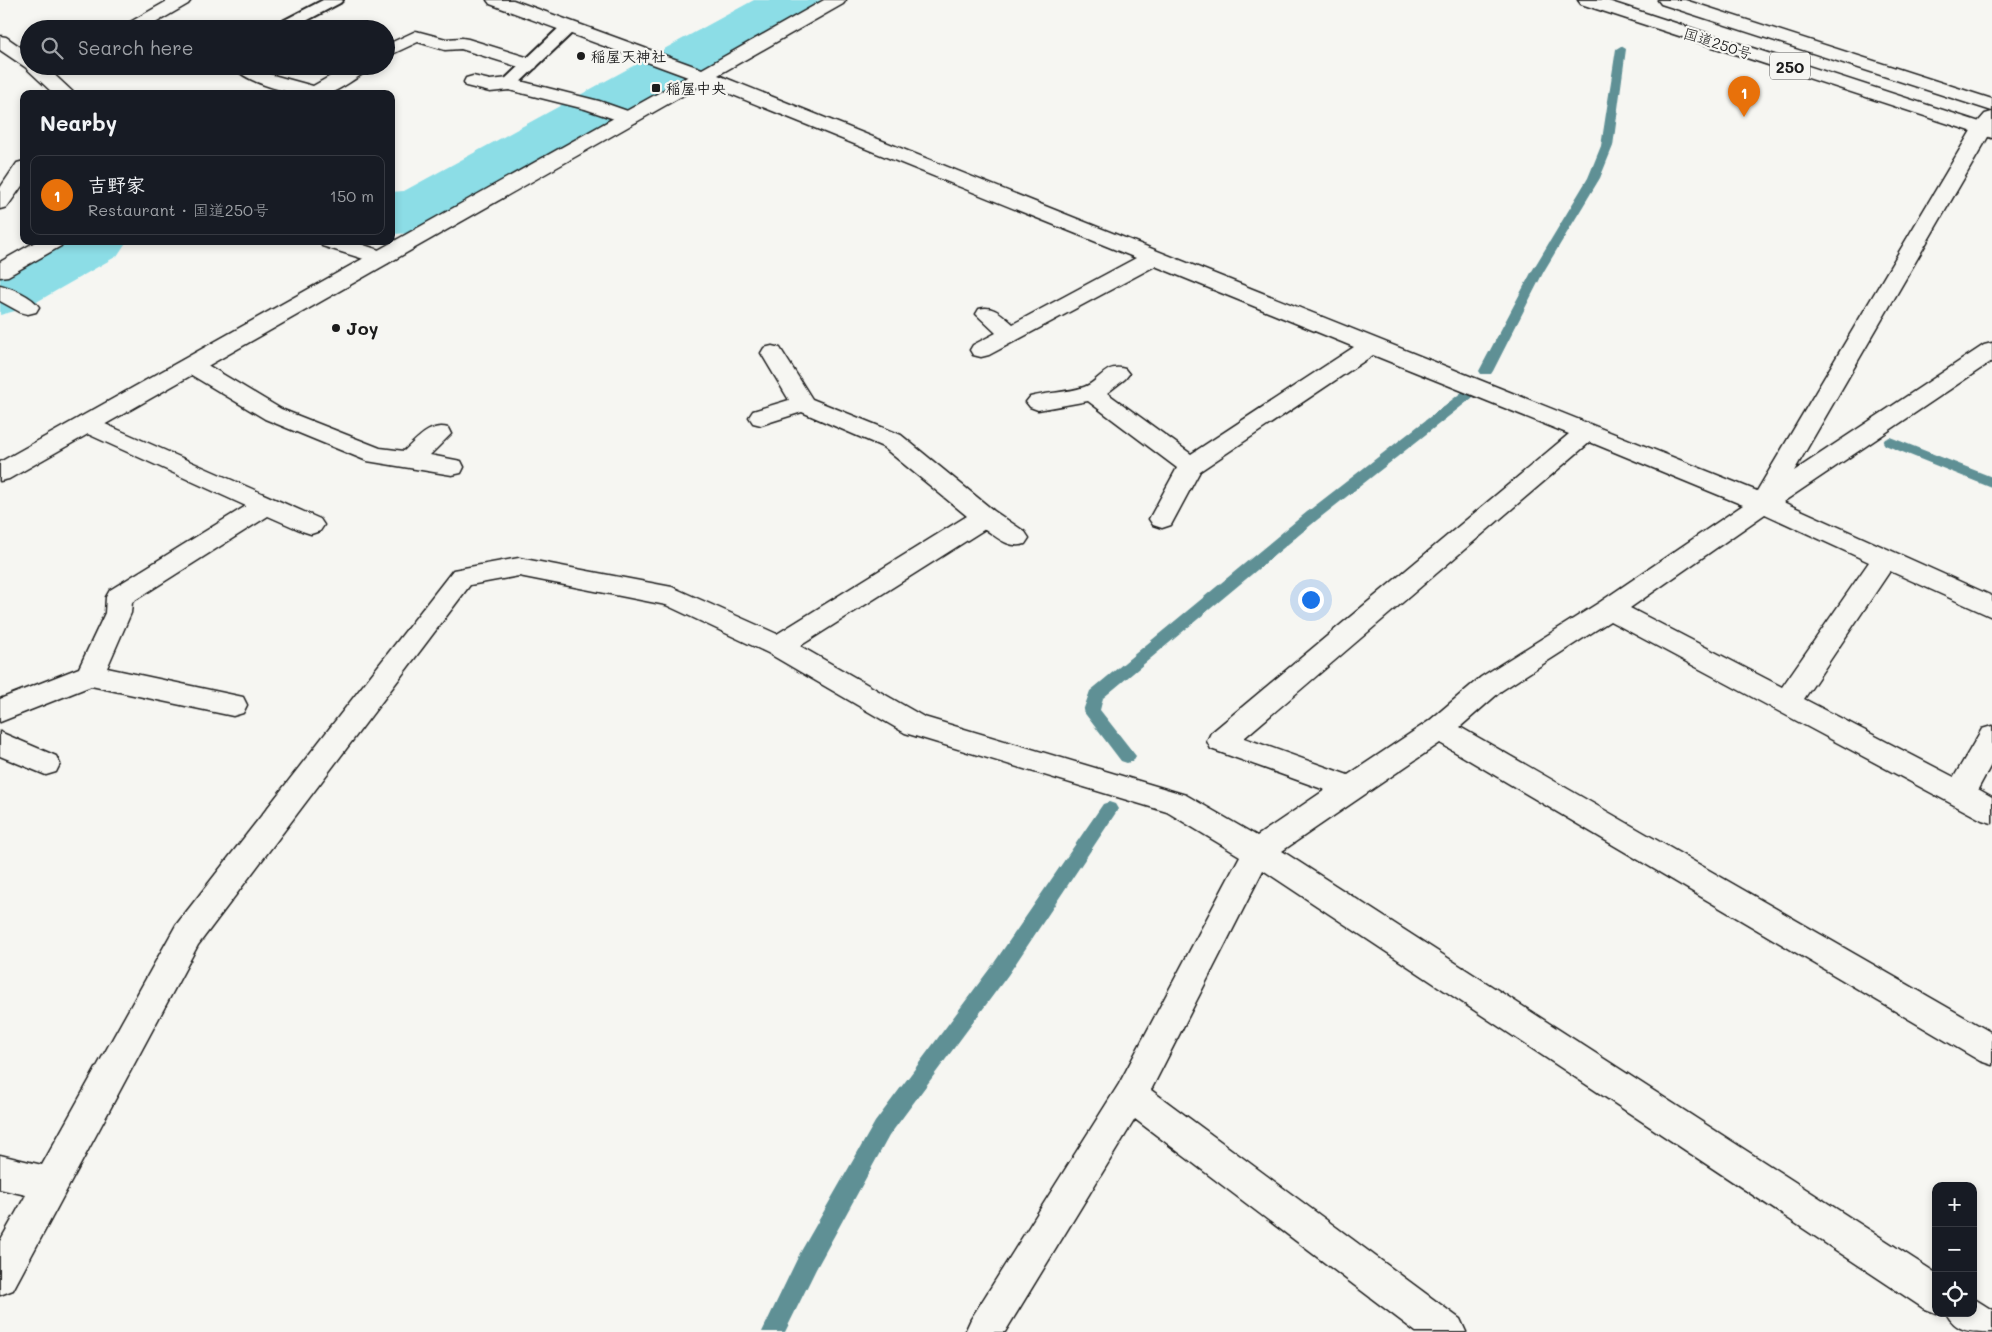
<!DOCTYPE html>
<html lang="en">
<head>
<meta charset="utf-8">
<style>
  :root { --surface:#171b24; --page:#242831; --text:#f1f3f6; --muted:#9ea1a6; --line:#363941; --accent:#919294 }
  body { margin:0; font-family:Mali,"Klee One",sans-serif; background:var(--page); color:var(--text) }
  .controls { position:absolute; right:15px; bottom:15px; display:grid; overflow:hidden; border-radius:10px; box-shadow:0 2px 8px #0003 }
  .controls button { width:45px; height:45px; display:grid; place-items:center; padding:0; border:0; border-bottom:1px solid var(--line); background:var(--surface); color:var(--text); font:25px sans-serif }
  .you { position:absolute; left:1310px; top:599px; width:18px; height:18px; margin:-12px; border:4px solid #fff; border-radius:50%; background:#1a73e8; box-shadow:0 0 0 8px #1a73e833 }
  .badge { display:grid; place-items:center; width:32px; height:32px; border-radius:50%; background:var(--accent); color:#fff; font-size:16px; font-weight:700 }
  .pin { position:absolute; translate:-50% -41px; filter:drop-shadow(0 1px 2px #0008) }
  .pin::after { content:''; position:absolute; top:26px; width:18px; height:15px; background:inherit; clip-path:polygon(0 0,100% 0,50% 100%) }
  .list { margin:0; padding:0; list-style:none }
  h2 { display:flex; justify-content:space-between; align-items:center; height:65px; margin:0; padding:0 20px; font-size:21px }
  h2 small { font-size:16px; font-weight:400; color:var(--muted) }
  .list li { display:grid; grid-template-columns:32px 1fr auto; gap:15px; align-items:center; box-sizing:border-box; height:80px; margin:0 10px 10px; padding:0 10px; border:1px solid var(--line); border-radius:10px }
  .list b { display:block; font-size:19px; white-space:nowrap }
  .list p { margin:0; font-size:16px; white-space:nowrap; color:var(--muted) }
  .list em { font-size:16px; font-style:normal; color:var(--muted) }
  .icon { flex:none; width:28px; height:28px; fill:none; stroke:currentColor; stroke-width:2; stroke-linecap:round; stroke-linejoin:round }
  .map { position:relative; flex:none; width:1992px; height:1332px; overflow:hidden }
  .search { position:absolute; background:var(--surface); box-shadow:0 2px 8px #0003; left:20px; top:20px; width:375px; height:55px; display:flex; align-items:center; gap:12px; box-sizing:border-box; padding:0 18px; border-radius:28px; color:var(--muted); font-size:19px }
  .panel { position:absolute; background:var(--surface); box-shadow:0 2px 8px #0003; left:20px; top:90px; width:375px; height:155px; border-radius:10px }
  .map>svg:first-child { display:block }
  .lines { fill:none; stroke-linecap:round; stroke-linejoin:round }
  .stream { fill:#5f9095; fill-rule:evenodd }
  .river { fill:#8cdde6; fill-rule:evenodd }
  .service-casing { stroke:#1c1c1c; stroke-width:4 }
  .minor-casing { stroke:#1c1c1c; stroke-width:3 }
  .tertiary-casing { stroke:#1c1c1c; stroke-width:3 }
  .trunk-casing { stroke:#1c1c1c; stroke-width:3 }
  .service { fill:#f6f6f2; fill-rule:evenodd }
  .minor { fill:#f6f6f2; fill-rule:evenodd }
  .tertiary { fill:#f6f6f2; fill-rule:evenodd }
  .trunk { fill:#f6f6f2; fill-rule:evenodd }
  .poi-dot { fill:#1c1c1c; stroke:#f6f6f2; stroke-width:2 }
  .labels { text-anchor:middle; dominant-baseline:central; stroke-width:4.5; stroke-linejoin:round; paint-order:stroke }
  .far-street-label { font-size:15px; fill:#1c1c1c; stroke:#f6f6f2 }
  .far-poi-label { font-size:15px; font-weight:bold; fill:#1c1c1c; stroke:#f6f6f2; text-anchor:start }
  .shield { fill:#f6f6f2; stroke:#5d5d5c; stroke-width:1 }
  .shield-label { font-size:16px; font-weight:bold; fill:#1c1c1c }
  .poi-label { font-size:18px; font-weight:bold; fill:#1c1c1c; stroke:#f6f6f2; text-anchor:start }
</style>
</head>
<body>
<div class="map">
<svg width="1992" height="1332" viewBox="0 0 1992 1332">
  <rect width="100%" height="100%" fill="#f6f6f2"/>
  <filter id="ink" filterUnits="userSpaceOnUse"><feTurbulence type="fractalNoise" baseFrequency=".02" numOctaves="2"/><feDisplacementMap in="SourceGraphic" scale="10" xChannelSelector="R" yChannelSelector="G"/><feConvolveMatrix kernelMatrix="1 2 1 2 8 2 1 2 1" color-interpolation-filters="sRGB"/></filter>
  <g filter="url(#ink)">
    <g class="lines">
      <path class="stream" d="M1621,46l5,3 -13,97 -13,32 -56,93 -51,100 -2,3h-10l-2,-3 53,-100 56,-93 13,-32 15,-97z
        M1467,391l5,1 2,3 -2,3 -155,122 -214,178 -3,12 36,46 -3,5 -6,2 -6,-2 -38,-50 7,-20 217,-179 155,-120z
        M1890,437l102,40v11l-107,-43 -2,-3 2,-3z
        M1109,802l6,2 3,5 -3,5 -107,161 -119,161 -73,133 -31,63h-23l38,-79 75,-131 119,-159 109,-159z"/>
      <path class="river" d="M754,0h75l-9,13 -376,214 -25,6 -28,1v-42l13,-1z
        M37,241h90l-10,15 -91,52 -26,7v-53z"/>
      <g class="service-casing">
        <path id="service" d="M323,0h20l-3,3 -49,26h-20l2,-3z
          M569,22l6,2 2,3 -2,3 -60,57h-12l-2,-3 2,-3 60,-57z"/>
      </g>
      <g class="minor-casing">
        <path id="minor" d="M169,0h22l-3,4 -43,25h-23l3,-4z
          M487,0h26l189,69 122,-69h22l-3,4 -125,71 1039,416 215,-362 13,-15 7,-2v18l-198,341 190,-126 8,-2v18l-209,141 209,94v21l-102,-46 -86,128 150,78 28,-48 10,-3v37l-14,26 14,8v26l-10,-3 -372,-199 -109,70 -41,36 532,306v32l-12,-4 -540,-318 -158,108 654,422v40l-13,-5 -660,-438 -112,220 309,229 6,13h-50l-281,-213 -130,213h-40l6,-13 148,-235 121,-228 -73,-44 -262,-79 -137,-80 -102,-48 -147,-29 -49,9 -272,360 -185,345 -13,5v-54l26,-46 -26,-6v-34l42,10 134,-240 277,-355 66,-12 153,29 105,47 190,-118 -84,-69 -81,-35 -41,13 -8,-2 -4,-6 4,-6 36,-11 -28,-47 3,-5 8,-2 8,2 32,51 89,36 93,76 31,21 4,6 -4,6c-16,5 -27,-6 -40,-15l-185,117 124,71 262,78 71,41 68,-46 -114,-41 -4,-8 4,-8 358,-299 -196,-79 -173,116 -29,54 -9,3 -9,-3 -4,-6 28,-51 -89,-67 -50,9 -8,-3 -4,-5 4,-5c17,-5 37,-4 54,-10 17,-6 20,-24 41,-18l4,5 -4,5 -18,14 84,61 163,-107 -199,-81 -166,89 -8,2 -8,-2 -3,-5 3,-5 23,-12 -20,-19 3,-5c15,-4 23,6 34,15l123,-66 -440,-178 -206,-76zM1590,442l153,63 -143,97 -119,75 -52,44 -81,54 -104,-37zM1765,514l104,48 -87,125 -152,-79z
          M416,31l30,8 16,-1 6,1 68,21 2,4 -2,4 -7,2 -68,-21 -16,1 -27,-8 -32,15v-12z
          M0,36l6,1 23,16v13h16l30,28h-21l-29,-27 -25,-17z
          M233,66h21l8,6 51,14 35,-20h23l-2,4c-12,7 -29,20 -41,24 -21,6 -83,-10 -95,-28z
          M473,76l17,4 19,-2 7,2 83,21 37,13 3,4 -3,4 -7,2 -44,-15 -76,-19 -19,2 -24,-6 -2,-4 2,-4z
          M24,161v22l-17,24 -7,2v-21l17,-25z
          M37,241h26l-2,5 -53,30 -8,1v-15z
          M320,241h32l36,12 3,5 -3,5 -8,1 -58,-18z
          M0,285c12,3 32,11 39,22l-3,5 -8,2 -8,-2 -20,-11z
          M191,358l8,2 82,49 99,39 24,3c13,-11 25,-28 44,-23l3,6 -21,21 31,6 3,6 -3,6 -9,2 -85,-14 -102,-42 -82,-49 -4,-5 4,-5z
          M87,416l233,103 4,6 -4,6 -9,3 -9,-3 -34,-15 -136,86 -1,11 -24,55 136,29 4,8 -4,8 -10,3 -142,-30 -91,36v-23l79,-31 26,-55 1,-16 4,-7 136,-84 -167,-76 -4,-6 4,-6z
          M0,732l56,24 4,8 -4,8 -10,3 -46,-19z
          M1973,1298l19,12v22c-23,0 -36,0 -46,-19h27z"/>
      </g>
      <g class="tertiary-casing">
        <path id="tertiary" d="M703,70l7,2 2,4 -2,4 -701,399 -9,2v-19l696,-390z"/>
      </g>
      <g class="trunk-casing">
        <path id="trunk" d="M1578,0h27l387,126v12l-411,-134z
          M1658,0h27l307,99v12l-331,-107z"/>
      </g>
      <use href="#service" class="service"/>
      <use href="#minor" class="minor"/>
      <use href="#tertiary" class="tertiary"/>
      <use href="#trunk" class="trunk"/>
    </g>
  </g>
  <g class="poi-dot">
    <circle cx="581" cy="56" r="5"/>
    <rect x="651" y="83" width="10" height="10" rx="2.5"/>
    <circle cx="336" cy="328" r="5"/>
  </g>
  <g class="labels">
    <g class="far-street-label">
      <text transform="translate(1718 43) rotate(18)">国道250号</text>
    </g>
    <g class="far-poi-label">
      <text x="591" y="56">稲屋天神社</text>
      <text x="666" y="88">稲屋中央</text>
    </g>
    <rect class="shield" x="1770" y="52.5" width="40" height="27" rx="4"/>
    <g class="shield-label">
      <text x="1790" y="66">250</text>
    </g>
    <g class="poi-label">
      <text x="346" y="328">Joy</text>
    </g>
  </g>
</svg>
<div class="controls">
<button>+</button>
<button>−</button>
<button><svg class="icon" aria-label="locate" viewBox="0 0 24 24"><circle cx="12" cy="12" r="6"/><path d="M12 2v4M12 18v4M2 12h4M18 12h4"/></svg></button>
</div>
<div class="you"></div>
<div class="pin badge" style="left:1744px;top:117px;background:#e8710a">1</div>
<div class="search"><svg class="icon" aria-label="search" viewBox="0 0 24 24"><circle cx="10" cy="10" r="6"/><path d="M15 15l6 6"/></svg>Search here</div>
<section class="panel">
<h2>Nearby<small></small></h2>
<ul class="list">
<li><span class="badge" style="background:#e8710a">1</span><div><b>吉野家</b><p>Restaurant · 国道250号</p></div><em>150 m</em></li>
</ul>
</section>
</div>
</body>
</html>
